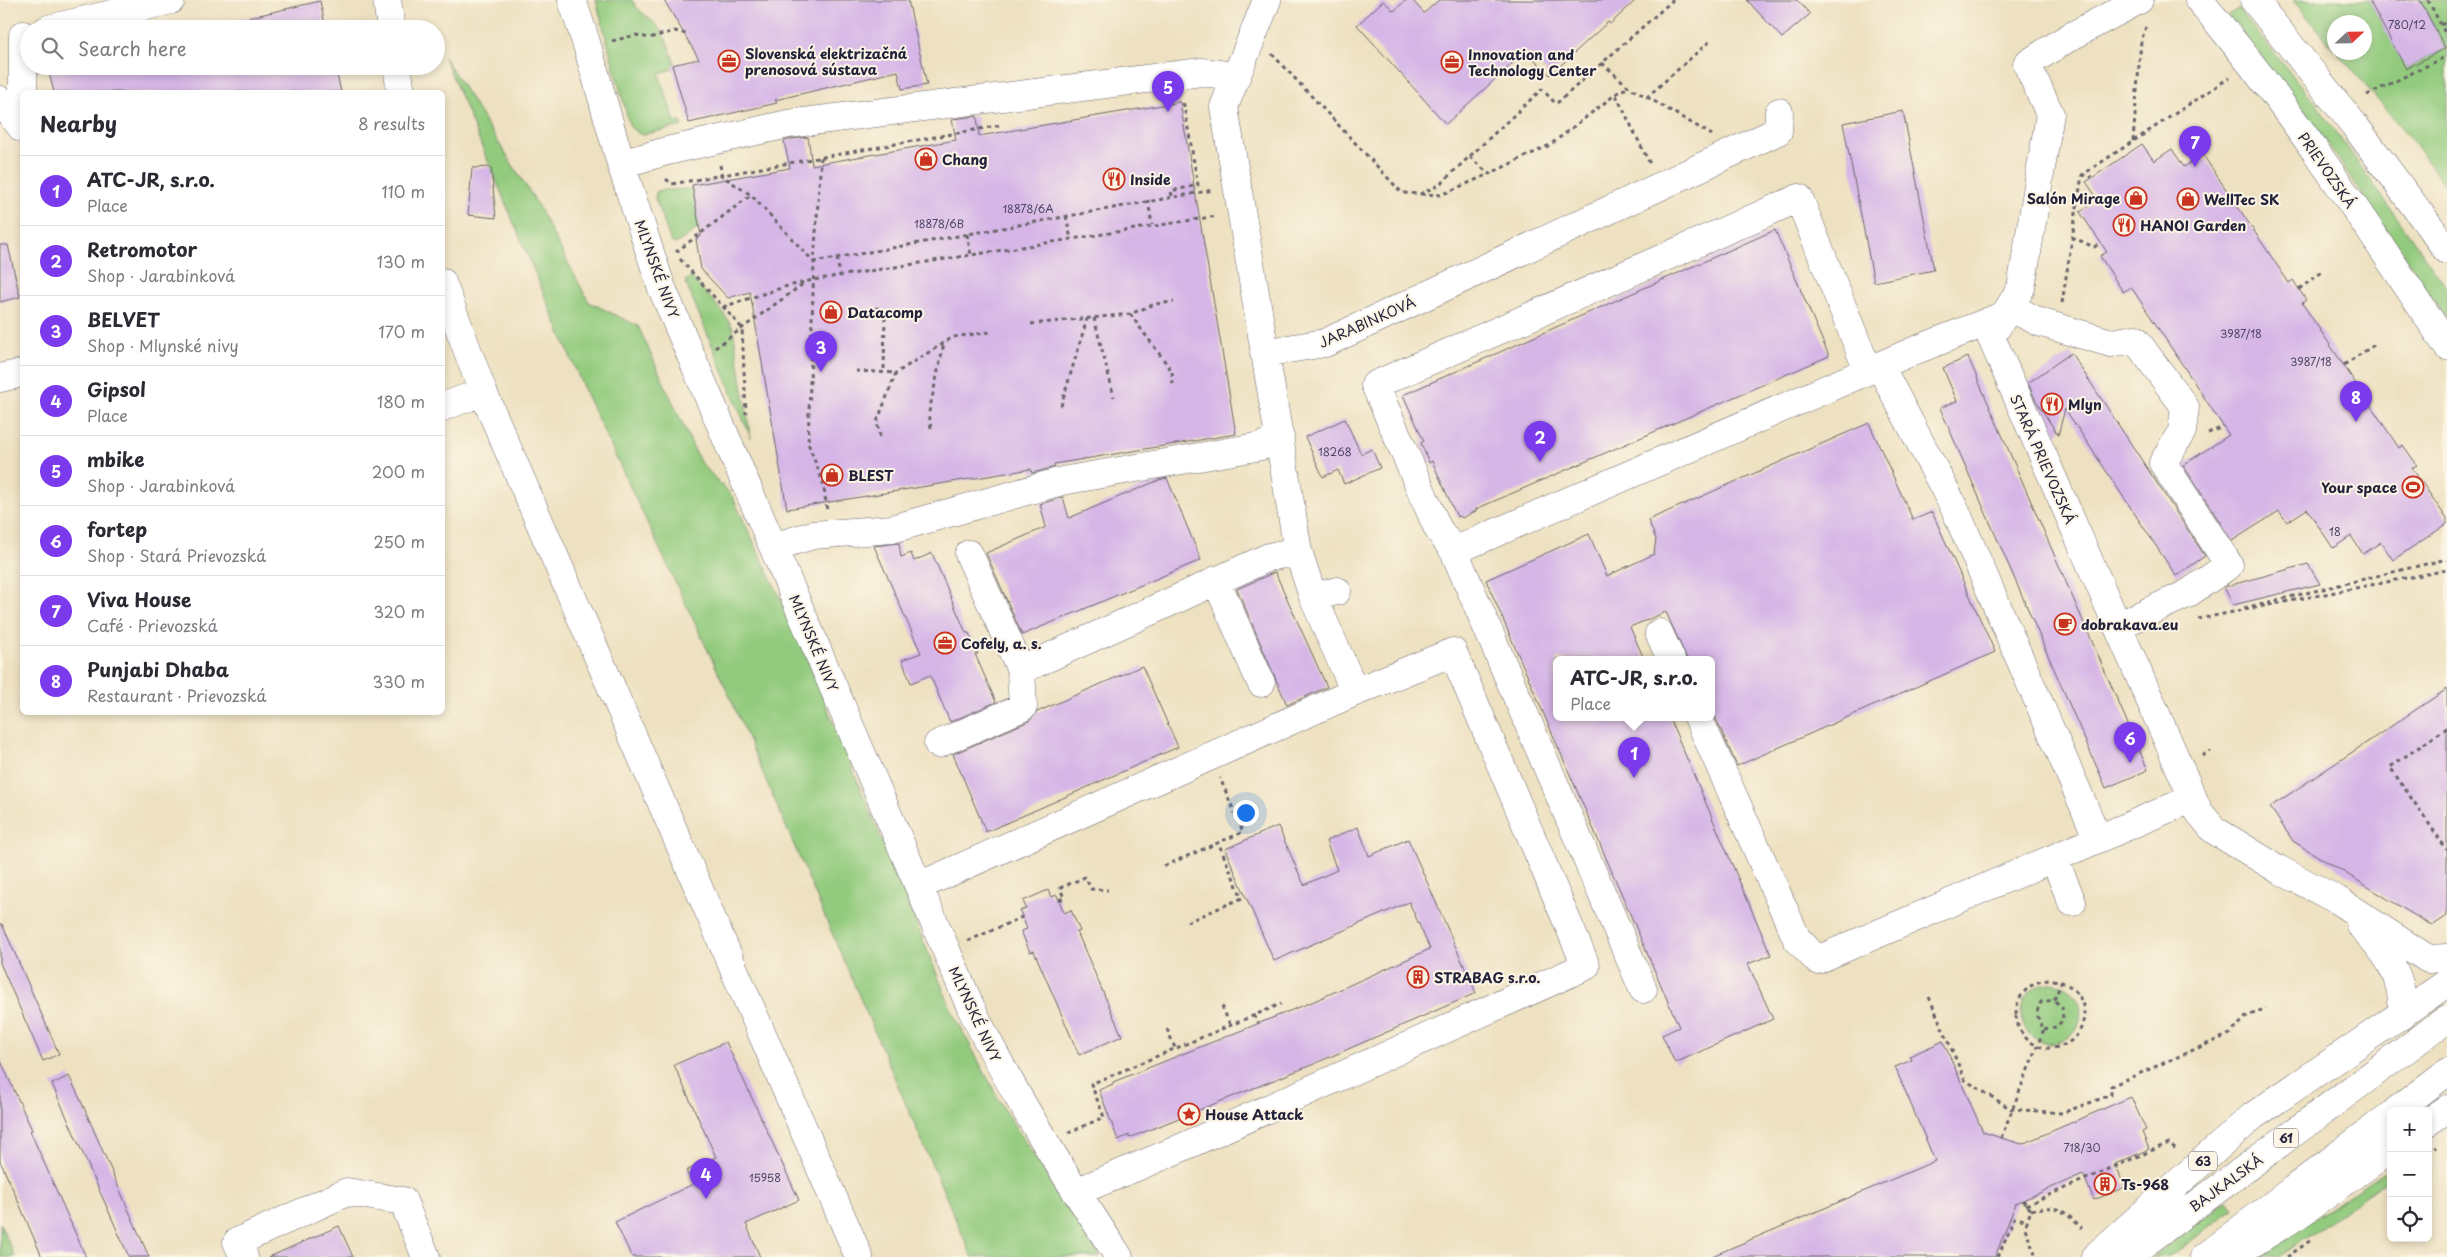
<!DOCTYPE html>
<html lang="en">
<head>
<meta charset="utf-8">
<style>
  :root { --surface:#fff; --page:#f7f7f7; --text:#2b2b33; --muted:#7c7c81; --line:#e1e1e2; --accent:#7c3aed }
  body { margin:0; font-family:"Playpen Sans",sans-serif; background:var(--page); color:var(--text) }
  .controls { position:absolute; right:15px; bottom:15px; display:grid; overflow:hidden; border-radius:8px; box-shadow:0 2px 8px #0003 }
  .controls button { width:45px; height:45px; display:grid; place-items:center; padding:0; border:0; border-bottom:1px solid var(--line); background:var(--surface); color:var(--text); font:25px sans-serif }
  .compass { position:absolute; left:2327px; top:15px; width:45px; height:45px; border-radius:50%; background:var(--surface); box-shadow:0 2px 8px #0003; rotate:68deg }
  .you { position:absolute; left:1245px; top:812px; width:18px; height:18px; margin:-12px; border:4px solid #fff; border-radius:50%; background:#1a73e8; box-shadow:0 0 0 8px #1a73e833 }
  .badge { display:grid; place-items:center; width:32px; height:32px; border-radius:50%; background:var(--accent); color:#fff; font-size:16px; font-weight:700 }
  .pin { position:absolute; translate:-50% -41px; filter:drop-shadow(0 1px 2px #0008) }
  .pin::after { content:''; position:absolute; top:26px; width:18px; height:15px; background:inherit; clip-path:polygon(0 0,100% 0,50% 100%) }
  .popup { position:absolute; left:1553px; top:656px; width:162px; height:65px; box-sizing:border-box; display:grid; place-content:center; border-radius:8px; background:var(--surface); filter:drop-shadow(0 1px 4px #0005); font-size:16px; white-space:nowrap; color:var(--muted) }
  .popup b { font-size:19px; color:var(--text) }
  .popup::after { content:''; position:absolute; left:50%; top:100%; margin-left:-10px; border:10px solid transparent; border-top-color:var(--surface) }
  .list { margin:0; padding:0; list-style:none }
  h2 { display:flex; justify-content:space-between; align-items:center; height:65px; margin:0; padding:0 20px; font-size:21px }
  h2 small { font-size:16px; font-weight:400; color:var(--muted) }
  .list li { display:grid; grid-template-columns:32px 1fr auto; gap:15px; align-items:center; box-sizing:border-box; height:70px; padding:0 20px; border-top:1px solid var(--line) }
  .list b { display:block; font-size:19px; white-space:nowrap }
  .list p { margin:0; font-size:16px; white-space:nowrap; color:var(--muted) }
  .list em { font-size:16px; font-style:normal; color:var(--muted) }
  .icon { flex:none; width:28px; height:28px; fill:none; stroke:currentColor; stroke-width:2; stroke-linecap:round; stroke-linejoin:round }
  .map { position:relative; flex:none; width:2447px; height:1257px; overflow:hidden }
  .search { position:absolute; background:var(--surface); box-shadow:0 2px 8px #0003; left:20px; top:20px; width:425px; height:55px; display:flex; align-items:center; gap:12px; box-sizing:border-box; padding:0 18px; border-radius:28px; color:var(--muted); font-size:19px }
  .panel { position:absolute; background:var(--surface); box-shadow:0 2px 8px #0003; left:20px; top:90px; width:425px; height:625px; border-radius:8px }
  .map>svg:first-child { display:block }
  .green { fill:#93cb7e; stroke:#5a765c }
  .building { fill:#d6b6e7 }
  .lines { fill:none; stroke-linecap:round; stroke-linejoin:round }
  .minor-casing { stroke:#69656a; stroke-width:29 }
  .major-casing { stroke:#69656a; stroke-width:29 }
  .path { stroke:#69656a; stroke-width:3; stroke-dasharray:4 4; stroke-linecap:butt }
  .minor { stroke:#fff; stroke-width:28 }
  .major { stroke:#fff; stroke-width:28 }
  .labels { text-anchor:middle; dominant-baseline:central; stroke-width:4; stroke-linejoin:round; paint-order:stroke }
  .number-label { font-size:11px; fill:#4f4766 }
  .shield { fill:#fcf5e5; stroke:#63616e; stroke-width:1 }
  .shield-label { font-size:12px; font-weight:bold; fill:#22223b }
  .poi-label { font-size:14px; font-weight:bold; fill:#22223b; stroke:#fcf5e5; text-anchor:start }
  .street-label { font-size:14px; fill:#22223b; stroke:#fcf5e5 }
</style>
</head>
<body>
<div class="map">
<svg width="2447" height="1257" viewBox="0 0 2447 1257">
  <rect width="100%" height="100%" fill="#fcf5e5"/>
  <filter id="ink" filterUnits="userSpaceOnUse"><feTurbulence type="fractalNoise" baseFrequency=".02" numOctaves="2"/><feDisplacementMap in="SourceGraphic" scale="10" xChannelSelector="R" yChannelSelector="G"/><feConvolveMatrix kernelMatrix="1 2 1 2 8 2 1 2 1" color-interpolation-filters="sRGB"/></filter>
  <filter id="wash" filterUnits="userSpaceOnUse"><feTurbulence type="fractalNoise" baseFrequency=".0096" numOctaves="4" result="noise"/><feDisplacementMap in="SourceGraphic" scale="20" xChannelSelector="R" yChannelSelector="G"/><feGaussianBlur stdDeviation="1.12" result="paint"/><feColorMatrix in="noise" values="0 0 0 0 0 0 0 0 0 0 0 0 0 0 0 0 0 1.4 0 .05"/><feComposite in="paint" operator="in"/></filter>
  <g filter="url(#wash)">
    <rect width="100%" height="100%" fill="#eee1c1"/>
    <path class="green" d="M596,0h36c7,14 23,19 31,34 6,10 9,23 14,33l-18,7 16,48 5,-1 2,5 -41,9 -11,-8z
      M2293,0h76l38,69 38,-21 -25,-48h27v188l-37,-50 -72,-85 26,-1v-30h-30v27z
      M2238,9l80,97 129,182v31l-121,-178 -98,-126z
      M444,57l89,140 56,105 49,24 62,136 32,34 63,133 158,384 52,98 95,146h-128l-242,-560 -144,-303z
      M725,188l14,11 -63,45 -5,-2 -16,-44 1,-6 4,-2z
      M691,277l32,35 10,16 18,110 -66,-157z
      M2021 1013a30 30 0 1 1 60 0a30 30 0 1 1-60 0Z
      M2391,1167v9l-31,24 -81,57h-22z
      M2227,1201l6,8 -63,48h-18z
      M0,1223l15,34h-15z"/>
    <g id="blocks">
      <path class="building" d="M664,0h244l19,85 -25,4 -4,-18 -123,29 2,3 -88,20 -17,-58 27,-6z
        M1406,0h6l12,13 15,-13h197l-26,24 -2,-2 -58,53 -24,-24 -80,73 -89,-99 26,-24 11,10z
        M1747,0h50l13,14 -28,24z
        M2369,0h51l25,48 -39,21z
        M320,1l6,28h-91l-1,-8z
        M47,66h288l6,26h-287z
        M1180,102l56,332 -182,30 1,3 -23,6 -1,-4 -244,40 -37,-217 -22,6 -27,-29 -5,-30 5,-3 -9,-51 98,-17 -6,-27 7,-2 17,-2 4,28 144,-25 -4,-21 25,-3 2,20z
        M1903,111l31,159 -60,12 -31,-159z
        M2142,144l12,17 18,-12 12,18 19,-12 86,128 4,-3 13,20 -4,3 97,145 4,-3 14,20 -5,3 35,51v5l-54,36 -12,-18 -18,12 -12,-18 -18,12 -26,-39 -20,13 -8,-11 -47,30 -49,-76 46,-30 -98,-148 -8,5 -23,-36 7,-4 -27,-40 18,-13 -12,-17z
        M491,167l5,51 -28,-3 4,-47z
        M1775,230l54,126 -353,153v2l-14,7 -2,-2 -3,1 -25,-56 -3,2 -8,-20 3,-2 -21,-46z
        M0,245h8l12,52 -20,5z
        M2071,353l134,203 -29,20 -111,-167 -7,26 -23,-36 -7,-16z
        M1968,357l180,413 -42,18 -166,-380 17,-7 -14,-33z
        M1345,419l16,35 11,-5 8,19 -36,16 -6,-14 -15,7 -18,-40z
        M1869,423l44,97 19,-8 63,140 -258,114 -25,-56v-51h-25l-21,-47 -36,15 14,32h-88v58h113l102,238 -23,9 25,55 -98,44 -13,-28 17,-8 -193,-447 103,-46 18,42 47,-22 2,-15 -8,-19z
        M1167,478l34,82 -179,75 -36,-82 60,-26 -6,-23 23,-7 6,21 90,-38z
        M899,543l2,14 10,-4 3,8 18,-8 34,80h3l9,21h-3l21,48 -46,20 -20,-47 -19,8 -9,-23 19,-7 -47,-107z
        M2308,564l12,20 -87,21 -9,-18z
        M1275,572l52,115 -40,18 -50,-116z
        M1142,666l36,81 -192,85 -33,-78 76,-33 8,-9z
        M2447,689v227l-15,10 -139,-85 -23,-34z
        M1278,826l26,59 33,-15 -11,-29 32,-14 11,29 39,-17 68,154 -162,71 -185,74v-3l-11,5 -19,-50 14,-6v-2l199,-80 118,-53 -21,-47 -135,59 -49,-112z
        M1048,890l3,7 6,-2 7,18 7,-3 9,21 -3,1 45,104 -43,19 -45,-104 -4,1 -9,-21 6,-2 -7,-18 6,-3 -3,-7z
        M0,924h2l57,130 -16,7 -43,-98z
        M1943,1041l40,91 18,6 21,6 109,-47 15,33 -4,2 7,17 -34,15 10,23 -31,13 -11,-26 -67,29 -21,54h-285l225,-96 -40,-94 17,-7 -2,-4z
        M726,1042l73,158 -53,24 14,33h-128l-17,-35 78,-38 -7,-13 30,-14 -42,-92z
        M0,1059l32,71 -2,1 56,126h-44l-27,-63 -15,-33z
        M69,1076l12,25 68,156h-20l-77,-173z
        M339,1226l14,31h-84z"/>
    </g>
  </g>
  <g filter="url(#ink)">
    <use href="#blocks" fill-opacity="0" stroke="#69656a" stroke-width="1"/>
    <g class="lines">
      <g class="minor-casing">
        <path id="minor" d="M387,0l4,29
          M572,0l14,42 35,122 40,122 310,722c43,88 94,168 148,249
          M1267,0l-43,107 74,444 15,46 42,95
          M2139,0l-71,38 -41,26 23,50 -29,174 -30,49 208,475 15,18 64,39 59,31 91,59 19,-1
          M48,29l123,-29
          M23,35v57
          M397,66l4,26
          M0,100l22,28
          M621,164l46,-13 121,-27 413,-52 35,4
          M442,282l41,110 -41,15
          M2010,307l29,15 72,21 24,-4 50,68 -3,24 -19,32 66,102 -42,29 -70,32
          M1264,353l61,-10 453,-212 1,-19
          M1880,366l74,141 144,332 93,-40
          M0,378l22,-5
          M483,392l376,865
          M773,547l40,-12 79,-6 170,-48 200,-35 18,-9
          M1454,551l457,-199 94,-37
          M969,554l52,116
          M1216,580l45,103
          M1313,597l24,-6
          M1659,633l12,26
          M1698,717l99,222 20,21 237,-102
          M938,744l85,-37 -2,-37 248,-113 29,-6
          M919,886l436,-194 98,-40 133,314 -421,189 -89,37
          M2072,902l-18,-44 44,-19
          M2360,925c26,27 45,51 42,91
          M1643,989l-189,-438 -16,-22 -63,-144 424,-187 69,173
          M244,1257l-7,-15 110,-50 56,9 23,56"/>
      </g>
      <g class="major-casing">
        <path id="major" d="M2199,0c92,108 170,228 248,346
          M2254,0l101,126 92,124
          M2396,1111l51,-39
          M2428,1122l19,-13
          M2095,1257l158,-141 194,-133
          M2126,1257l321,-238
          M2204,1257l187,-142
          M2230,1257l65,-40 96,-68"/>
      </g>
      <path class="path" d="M2428,0l19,37
        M2441,25l6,-3
        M612,41l24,-6 13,3 26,-7 11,3
        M1272,54l130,139 18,1 19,-9 103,-96 14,15 117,-104
        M1602,63l28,25 17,9 63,-56
        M1616,95l34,69
        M2367,95l80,-39
        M1647,97l65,38
        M2133,141l8,-100 5,-14
        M821,157l-7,105 399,-72
        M1470,157l19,17 61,-29 71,-55 9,-2
        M720,165l2,11 29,19 63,67 -6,181 15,39 4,28
        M2082,175l10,2
        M666,179l6,5 330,-59
        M1421,194l20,1 48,-21
        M1172,196l-1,-5 27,-6 -15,-85
        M1148,200l4,25
        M1066,216l5,23
        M967,234l4,21
        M2072,237l22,10 7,-4
        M676,252l75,-57
        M837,258l3,18
        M680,259l62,69 4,86
        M2299,289l23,-17
        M2062,303l20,-128 147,-97
        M723,307l61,-20 29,-7 404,-64
        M859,311l20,-3 6,5 -1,60
        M1130,314l42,57 1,16
        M1094,318l20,79
        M1031,324l99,-10 25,-10 19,-2
        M715,348l88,-64
        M2344,365l30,-20
        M856,371l40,2
        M1061,406l26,-87
        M931,428l-2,-16 15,-69
        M2208,433l15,-6
        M880,437l-3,-15 19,-49 57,-36 38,-5
        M2244,608l203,-49
        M2198,619l249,-49
        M2447,728l-57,39 57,83
        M2202,756l8,-5
        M1164,866l79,-34 -23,-54
        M1059,900l5,-2 -4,-10 25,-11 6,12 17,1
        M1187,922l55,-24 -24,-56
        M968,941l54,-24
        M2016 1014a34 34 0 1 1 68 0a34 34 0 1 1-68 0Z
        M1929,997l36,83 46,29 51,4 49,-18v-9l119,-52 16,-17 20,-9
        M1222,1006l8,19
        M1254,1015l4,8
        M1167,1029l8,19
        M2044,1029l12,-2 7,-7 -1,-13 -8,-7
        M1068,1133l36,-16 -13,-33 190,-80
        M2001,1138l43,-109c-7,-10 -9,-17 -3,-27l13,-2 8,-19
        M2428,1153l8,-6
        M2023,1200l8,10 -6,18 11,29
        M2026,1205l143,-62 7,6
        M2031,1210c27,-6 32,0 51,18
        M1998,1257l16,-39 12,2
        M2287,1257l24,-17"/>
      <use href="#minor" class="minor"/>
      <use href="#major" class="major"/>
    </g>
  </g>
  <defs>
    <g id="office-ring" transform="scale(1.125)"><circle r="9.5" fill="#fcf5e5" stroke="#c8321e" stroke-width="1.5"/><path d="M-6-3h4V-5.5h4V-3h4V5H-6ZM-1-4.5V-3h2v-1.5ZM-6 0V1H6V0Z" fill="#c8321e"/></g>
    <g id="shop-ring" transform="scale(1.125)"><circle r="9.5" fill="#fcf5e5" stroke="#c8321e" stroke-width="1.5"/><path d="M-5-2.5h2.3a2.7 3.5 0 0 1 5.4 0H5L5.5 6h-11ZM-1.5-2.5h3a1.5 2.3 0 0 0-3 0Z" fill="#c8321e"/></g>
    <g id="restaurant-ring" transform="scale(1.125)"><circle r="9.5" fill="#fcf5e5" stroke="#c8321e" stroke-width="1.5"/><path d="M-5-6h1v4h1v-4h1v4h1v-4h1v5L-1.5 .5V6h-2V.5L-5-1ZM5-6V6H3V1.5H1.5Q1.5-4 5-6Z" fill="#c8321e"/></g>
    <g id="stadium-ring" transform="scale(1.125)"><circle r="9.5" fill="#fcf5e5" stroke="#c8321e" stroke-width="1.5"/><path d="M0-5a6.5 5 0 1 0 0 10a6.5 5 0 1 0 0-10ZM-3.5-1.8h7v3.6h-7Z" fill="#c8321e"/></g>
    <g id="cafe-ring" transform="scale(1.125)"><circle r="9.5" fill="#fcf5e5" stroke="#c8321e" stroke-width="1.5"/><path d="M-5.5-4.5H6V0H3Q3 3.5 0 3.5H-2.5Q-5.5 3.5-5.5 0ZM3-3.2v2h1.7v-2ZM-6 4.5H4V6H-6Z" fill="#c8321e"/></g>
    <g id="building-ring" transform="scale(1.125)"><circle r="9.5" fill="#fcf5e5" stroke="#c8321e" stroke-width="1.5"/><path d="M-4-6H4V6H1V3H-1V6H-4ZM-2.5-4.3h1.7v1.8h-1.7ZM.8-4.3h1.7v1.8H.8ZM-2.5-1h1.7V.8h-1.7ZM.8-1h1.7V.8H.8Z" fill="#c8321e"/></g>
    <g id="sight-ring" transform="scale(1.125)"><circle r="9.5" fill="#fcf5e5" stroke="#c8321e" stroke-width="1.5"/><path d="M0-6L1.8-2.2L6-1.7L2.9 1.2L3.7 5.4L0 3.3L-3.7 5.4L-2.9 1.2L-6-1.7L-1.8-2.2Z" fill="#c8321e"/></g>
  </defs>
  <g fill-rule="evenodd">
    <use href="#office-ring" x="729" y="61"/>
    <use href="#office-ring" x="1452" y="62"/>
    <use href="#shop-ring" x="926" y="159"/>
    <use href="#restaurant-ring" x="1114" y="179"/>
    <use href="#shop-ring" x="2136" y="198"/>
    <use href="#shop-ring" x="2188" y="199"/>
    <use href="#restaurant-ring" x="2124" y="225"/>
    <use href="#shop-ring" x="831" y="312"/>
    <use href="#restaurant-ring" x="2052" y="404"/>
    <use href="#shop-ring" x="832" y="475"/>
    <use href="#stadium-ring" x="2413" y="487"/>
    <use href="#cafe-ring" x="2065" y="624"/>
    <use href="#office-ring" x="945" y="643"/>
    <use href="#building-ring" x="1418" y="977"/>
    <use href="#sight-ring" x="1189" y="1114"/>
    <use href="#building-ring" x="2105" y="1184"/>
  </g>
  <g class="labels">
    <g class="number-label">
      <text x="2407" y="24">780/12</text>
      <text x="1028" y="208">18878/6A</text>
      <text x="939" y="223">18878/6B</text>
      <text x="2241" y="333">3987/18</text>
      <text x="2311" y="361">3987/18</text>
      <text x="1335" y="451">18268</text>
      <text x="2335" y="531">18</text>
      <text x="2082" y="1147">718/30</text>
      <text x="765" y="1177">15958</text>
    </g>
    <g class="shield">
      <rect x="2273.5" y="1128.5" width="25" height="19" rx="4"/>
      <rect x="2189" y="1151.5" width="28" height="19" rx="4"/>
    </g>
    <g class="shield-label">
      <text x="2286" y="1138">61</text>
      <text x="2203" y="1161">63</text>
    </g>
    <g class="poi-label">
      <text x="745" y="53">Slovenská elektrizačná<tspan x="745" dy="16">prenosová sústava</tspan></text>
      <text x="1468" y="54">Innovation and<tspan x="1468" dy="16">Technology Center</tspan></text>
      <text x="942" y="159">Chang</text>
      <text x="1130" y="179">Inside</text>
      <text x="2120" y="198" text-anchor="end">Salón Mirage</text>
      <text x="2204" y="199">WellTec SK</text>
      <text x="2140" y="225">HANOI Garden</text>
      <text x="847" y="312">Datacomp</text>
      <text x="2068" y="404">Mlyn</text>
      <text x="848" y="475">BLEST</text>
      <text x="2397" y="487" text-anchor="end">Your space</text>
      <text x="2081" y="624">dobrakava.eu</text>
      <text x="961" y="643">Cofely, a. s.</text>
      <text x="1434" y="977">STRABAG s.r.o.</text>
      <text x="1205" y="1114">House Attack</text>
      <text x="2121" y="1184">Ts-968</text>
    </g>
    <g class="street-label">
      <text transform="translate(2327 170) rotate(55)">PRIEVOZSKÁ</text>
      <text transform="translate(657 269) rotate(70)">MLYNSKÉ NIVY</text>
      <text transform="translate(1367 322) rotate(-24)">JARABINKOVÁ</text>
      <text transform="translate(2043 459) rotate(66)">STARÁ PRIEVOZSKÁ</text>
      <text transform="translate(814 643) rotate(67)">MLYNSKÉ NIVY</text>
      <text transform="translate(975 1014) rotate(65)">MLYNSKÉ NIVY</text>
      <text transform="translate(2226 1183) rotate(-36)">BAJKALSKÁ</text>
    </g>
  </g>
</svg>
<div class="controls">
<button>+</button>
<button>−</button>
<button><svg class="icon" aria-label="locate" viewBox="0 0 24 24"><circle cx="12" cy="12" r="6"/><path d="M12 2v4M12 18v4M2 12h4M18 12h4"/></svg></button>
</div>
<svg class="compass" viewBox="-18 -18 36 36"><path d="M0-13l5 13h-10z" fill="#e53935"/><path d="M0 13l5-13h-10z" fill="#7c7c81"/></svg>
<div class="you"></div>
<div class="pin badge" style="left:1634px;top:778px">1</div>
<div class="popup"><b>ATC-JR, s.r.o.</b>Place</div>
<div class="pin badge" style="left:1540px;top:462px">2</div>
<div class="pin badge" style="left:821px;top:372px">3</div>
<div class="pin badge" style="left:706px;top:1199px">4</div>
<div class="pin badge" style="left:1168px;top:112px">5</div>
<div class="pin badge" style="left:2130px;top:763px">6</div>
<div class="pin badge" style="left:2195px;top:167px">7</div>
<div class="pin badge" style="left:2356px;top:422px">8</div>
<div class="search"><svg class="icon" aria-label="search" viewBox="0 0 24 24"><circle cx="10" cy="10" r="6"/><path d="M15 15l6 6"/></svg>Search here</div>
<section class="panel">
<h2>Nearby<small>8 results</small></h2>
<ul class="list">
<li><span class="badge">1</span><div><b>ATC-JR, s.r.o.</b><p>Place</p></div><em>110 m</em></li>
<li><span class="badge">2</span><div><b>Retromotor</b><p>Shop · Jarabinková</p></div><em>130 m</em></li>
<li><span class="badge">3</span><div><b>BELVET</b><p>Shop · Mlynské nivy</p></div><em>170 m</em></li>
<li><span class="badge">4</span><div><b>Gipsol</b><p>Place</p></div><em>180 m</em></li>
<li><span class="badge">5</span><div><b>mbike</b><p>Shop · Jarabinková</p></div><em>200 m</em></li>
<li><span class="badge">6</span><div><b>fortep</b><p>Shop · Stará Prievozská</p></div><em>250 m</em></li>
<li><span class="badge">7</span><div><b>Viva House</b><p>Café · Prievozská</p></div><em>320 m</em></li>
<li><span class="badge">8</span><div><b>Punjabi Dhaba</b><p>Restaurant · Prievozská</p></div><em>330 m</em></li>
</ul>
</section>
</div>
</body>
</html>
